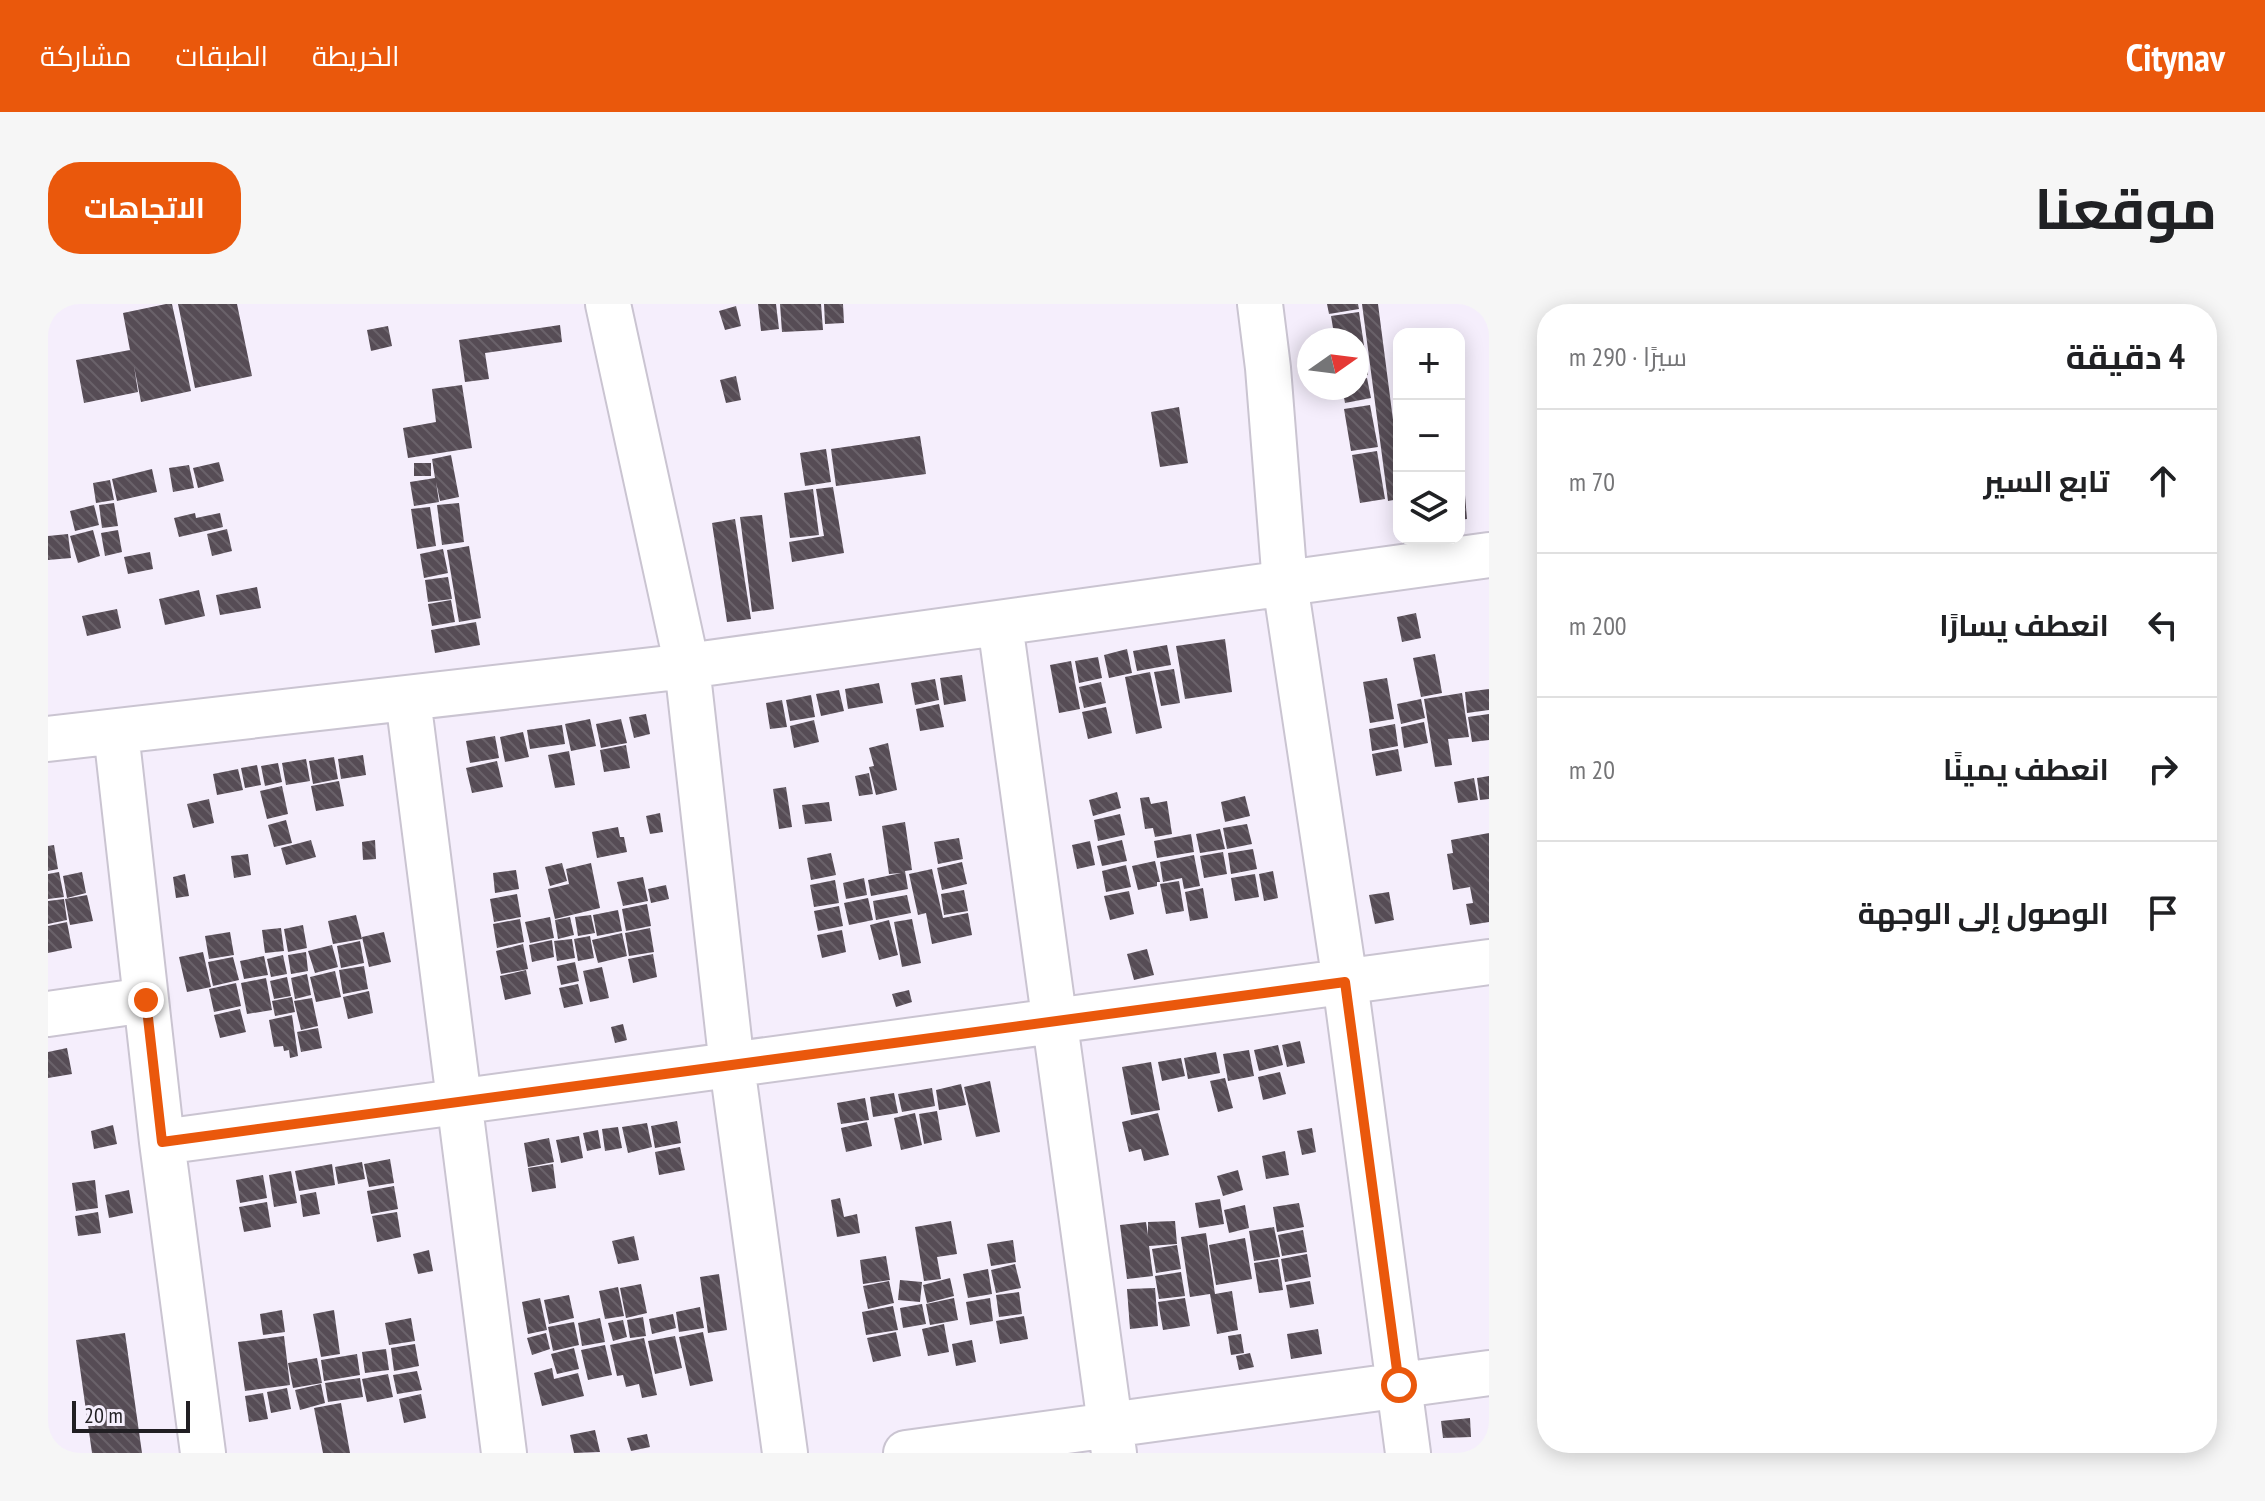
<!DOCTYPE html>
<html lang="ar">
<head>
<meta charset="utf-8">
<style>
  :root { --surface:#fff; --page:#f6f6f6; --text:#202124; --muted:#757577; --line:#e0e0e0; --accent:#ea580c }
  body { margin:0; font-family:"PT Sans Narrow",Cairo,sans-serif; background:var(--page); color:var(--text); direction:rtl }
  .controls { position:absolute; right:24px; top:24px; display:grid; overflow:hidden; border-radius:16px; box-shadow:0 4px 20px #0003 }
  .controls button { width:72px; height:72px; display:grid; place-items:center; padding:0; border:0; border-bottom:2px solid var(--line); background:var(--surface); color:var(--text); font:40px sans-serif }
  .compass { position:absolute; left:1249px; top:24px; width:72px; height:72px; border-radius:50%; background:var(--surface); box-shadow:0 4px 20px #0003; rotate:76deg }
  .scale { position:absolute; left:24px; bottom:20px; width:118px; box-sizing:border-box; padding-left:8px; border:4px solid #211f23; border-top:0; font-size:22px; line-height:28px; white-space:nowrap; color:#211f23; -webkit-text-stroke:6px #f5eefc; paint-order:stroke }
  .stop { position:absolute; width:24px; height:24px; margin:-18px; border:6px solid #ea580c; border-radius:50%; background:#fff }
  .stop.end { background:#ea580c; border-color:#fff; box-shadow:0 2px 8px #0008 }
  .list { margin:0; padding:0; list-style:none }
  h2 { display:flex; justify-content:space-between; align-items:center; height:104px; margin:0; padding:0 32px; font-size:34px }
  h2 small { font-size:26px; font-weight:400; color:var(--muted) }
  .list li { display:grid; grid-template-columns:52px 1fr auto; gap:24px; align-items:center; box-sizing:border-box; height:144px; padding:0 32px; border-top:2px solid var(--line) }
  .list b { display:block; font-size:30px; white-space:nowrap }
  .list em { font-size:26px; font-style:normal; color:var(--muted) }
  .icon { flex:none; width:44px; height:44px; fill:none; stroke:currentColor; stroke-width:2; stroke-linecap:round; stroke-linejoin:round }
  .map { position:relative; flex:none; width:1441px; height:1149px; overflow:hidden; direction:ltr; border-radius:32px }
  header { display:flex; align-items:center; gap:48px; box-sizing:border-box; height:112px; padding:0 40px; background:var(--accent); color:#fff }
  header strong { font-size:38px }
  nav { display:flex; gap:44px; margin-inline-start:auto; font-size:28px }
  .intro { display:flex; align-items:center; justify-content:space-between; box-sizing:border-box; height:192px; padding:0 48px }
  h1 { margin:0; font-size:56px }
  .button { padding:20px 36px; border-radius:32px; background:var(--accent); color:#fff; font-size:28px; font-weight:700 }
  main { display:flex; gap:48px; padding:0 48px }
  aside { flex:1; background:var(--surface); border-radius:32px; box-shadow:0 4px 20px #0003 }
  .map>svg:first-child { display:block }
  .building { fill:url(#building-back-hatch) }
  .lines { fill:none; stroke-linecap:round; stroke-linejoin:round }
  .minor-casing { stroke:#cac4d1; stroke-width:48 }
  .minor { stroke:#fff; stroke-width:44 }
  .route { stroke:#ea580c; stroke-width:10 }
</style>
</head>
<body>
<header>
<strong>Citynav</strong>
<nav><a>الخريطة</a><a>الطبقات</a><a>مشاركة</a></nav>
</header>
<div class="intro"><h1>موقعنا</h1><a class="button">الاتجاهات</a></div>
<main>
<aside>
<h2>4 دقيقة<small>سيرًا · 290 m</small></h2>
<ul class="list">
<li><svg class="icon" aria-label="ahead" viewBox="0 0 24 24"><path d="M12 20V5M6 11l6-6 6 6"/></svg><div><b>تابع السير</b></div><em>70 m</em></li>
<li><svg class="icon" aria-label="left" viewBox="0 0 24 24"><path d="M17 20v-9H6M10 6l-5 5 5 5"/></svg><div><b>انعطف يسارًا</b></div><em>200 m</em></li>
<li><svg class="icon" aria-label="right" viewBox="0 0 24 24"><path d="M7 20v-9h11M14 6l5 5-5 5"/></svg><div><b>انعطف يمينًا</b></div><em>20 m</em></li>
<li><svg class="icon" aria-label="arrive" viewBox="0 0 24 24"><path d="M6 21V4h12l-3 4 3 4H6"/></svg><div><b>الوصول إلى الوجهة</b></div></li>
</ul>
</aside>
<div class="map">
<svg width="1441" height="1149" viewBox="0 0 1441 1149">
  <defs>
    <pattern id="building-back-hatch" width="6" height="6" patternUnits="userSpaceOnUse" patternTransform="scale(2)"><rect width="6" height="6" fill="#564c55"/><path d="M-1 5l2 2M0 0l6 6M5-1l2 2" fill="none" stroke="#6a626a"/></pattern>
  </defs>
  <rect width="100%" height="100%" fill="#f5eefc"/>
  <path class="building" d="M118,0h6l19,87 -50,11 -7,-36 4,26 -54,11 -8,-43 54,-10 -7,-37z
    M130,0h59l15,72 -57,12z
    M710,0h18l3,25 -18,2z
    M732,0h41l2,26 -41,2z
    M776,0h19l1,19 -19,1z
    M1279,0h31l1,5 -30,5z
    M1314,0h16l21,162v33l-11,2z
    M688,2l5,20 -16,4 -6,-19z
    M1311,8l6,40 -8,1v-13h-22l-4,-24z
    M512,21l2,17 -77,11 4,26 -24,3 -6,-42z
    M340,22l4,20 -21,5 -4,-21z
    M1317,54l3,17 -11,2v-18z
    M688,72l5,24 -15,3 -6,-23z
    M1319,74l4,20 -26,5 -3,-15h15v-8z
    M414,81l10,63 -64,10 -5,-30 33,-6 -4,-33z
    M1322,101l8,42 -27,4 -7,-42z
    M1131,103l9,56 -28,4 -9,-55z
    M872,132l6,38 -90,12 -5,-37z
    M778,145l5,33 -26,4 -5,-33z
    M1329,147l8,48 -25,4 -8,-48z
    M403,151l8,42 -19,4 -4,-19 3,20 -25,4 -4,-24 25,-4 -3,-19z
    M171,158l5,19 -26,7 -5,-20z
    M366,159h17v13h-17z
    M141,161l5,23 -21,4 -4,-24z
    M104,165l5,23 -40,9 -5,-22z
    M62,176l4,20 -18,3 -3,-20z
    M785,183l11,66 -52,9 -3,-20 35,-6 -8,-47z
    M765,185l6,46 -29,3 -6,-45z
    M1411,191h6l2,24 -8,1z
    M66,199l4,23 -16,2 -3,-23z
    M411,199l5,39 -22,3 -5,-40z
    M46,201l5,20 -24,6 -5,-20z
    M382,203l6,39 -19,3 -6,-40z
    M147,209l1,5 24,-5 3,14 -44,10 -5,-19z
    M714,211l12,94 -22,3 -12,-95z
    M687,215l16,100 -24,3 -15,-99z
    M179,225l5,22 -20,5 -5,-22z
    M45,226l7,26 -22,7 -8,-27z
    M70,226l4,22 -17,4 -4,-23z
    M20,230l3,24 -23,2v-24z
    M421,242l12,72 -22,4 -12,-72z
    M395,245l5,24 -24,5 -4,-24z
    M102,248l3,17 -25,5 -4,-17z
    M400,273l4,22 -24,3 -3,-22z
    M209,283l4,21 -41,7 -4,-20z
    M151,286l6,26 -40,9 -6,-26z
    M403,296l4,22 -23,4 -4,-22z
    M69,305l4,19 -34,8 -5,-20z
    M1368,309l5,25 -19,4 -5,-25z
    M428,318l4,23 -45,8 -4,-23z
    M1177,335l7,53 -47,7 -9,-53z
    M1119,341l4,20 -34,6 -4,-20z
    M1079,345l5,24 -23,5 -5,-23z
    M1387,350l7,39 -21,4 -8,-39z
    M1050,353l4,21 -23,5 -4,-22z
    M1023,357l9,48 -21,4 -9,-48z
    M1126,365l6,34 -19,3 -7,-34z
    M1102,368l12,56 -26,6 -11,-57z
    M914,371l4,26 -22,4 -4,-27z
    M1339,374l7,41 -24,4 -7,-41z
    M887,375l4,21 -24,5 -4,-22z
    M1053,378l5,21 -22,5 -5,-21z
    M831,379l4,20 -35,6 -3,-20z
    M1441,385v21l-22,3 -2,-21z
    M791,386l5,21 -23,5 -5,-22z
    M1414,389l7,44 -21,2 4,26 -17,2 -11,-68z
    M763,391l4,22 -25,4 -4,-21z
    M1373,395l4,19 -24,6 -4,-20z
    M734,396l5,27 -17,2 -4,-26z
    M891,400l5,23 -24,4 -4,-22z
    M1058,403l6,26 -24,6 -6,-27z
    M598,410l4,20 -16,4 -5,-21z
    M1441,410v26l-17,2 -4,-25z
    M542,415l6,27 -25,5 -6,-27z
    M573,415l6,24 -26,5 -5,-24z
    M766,416l5,22 -25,6 -4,-22z
    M1376,418l4,21 -24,5 -3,-21z
    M1347,420l3,22 -26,5 -3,-22z
    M514,421l3,19 -35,5 -3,-19z
    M475,428l6,25 -24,5 -5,-25z
    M447,432l4,22 -29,5 -4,-22z
    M840,439l9,47 -21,5 -7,-28 5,-1 -5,-18z
    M578,441l4,23 -26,4 -4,-22z
    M1350,445l4,22 -26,5 -4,-22z
    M521,447l6,34 -20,3 -7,-33z
    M315,451l3,20 -25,4 -3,-20z
    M286,453l4,22 -25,5 -4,-23z
    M258,455l4,22 -24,4 -4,-22z
    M449,457l6,26 -31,6 -6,-25z
    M230,459l4,19 -17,4 -4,-20z
    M209,461l4,20 -16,3 -4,-20z
    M190,465l5,21 -26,5 -4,-21z
    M821,469l4,21 -14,2 -4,-20z
    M1441,472v23l-9,1 -3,-22z
    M1426,474l4,22 -20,3 -4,-21z
    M291,477l5,25 -28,5 -5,-25z
    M234,482l6,28 -21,5 -7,-28z
    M738,483l6,40 -13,2 -6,-40z
    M1069,488l4,16 -28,8 -4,-16z
    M1197,492l5,20 -25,6 -4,-20z
    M1101,493l2,7 16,-3 5,33 -17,3 -2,-9 -8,1 -5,-31z
    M161,495l5,24 -21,5 -6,-24z
    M781,498l3,19 -27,3 -3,-19z
    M612,509l3,19 -13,2 -4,-18z
    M1072,510l5,21 -27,6 -4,-21z
    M238,516l6,23 -18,4 -6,-22z
    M857,518l7,48 -7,1 3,18 -37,7 -3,-16 33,-7 -12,1 -7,-48z
    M1199,520l5,20 -25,5 -4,-21z
    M570,523l2,10h4l3,15 -30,6 -5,-26z
    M1172,525l5,20 -25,4 -4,-19z
    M1441,529v89l-19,3 -4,-21 7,-1 -3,-16 -17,3 -6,-36 6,-1 -2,-13z
    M1143,530l3,18 -37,6 -3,-17z
    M911,534l4,21 -25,5 -4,-22z
    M263,536l5,17 -30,8 -5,-17z
    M327,536l1,19 -13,1 -1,-18z
    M1074,536l5,21 -25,5 -5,-20z
    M1042,537l5,24 -18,4 -5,-24z
    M6,541l4,24 -10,2v-25z
    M1205,545l4,20 -26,5 -3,-21z
    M1175,548l4,22 -23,4 -4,-22z
    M783,549l5,22 -25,5 -4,-22z
    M200,550l3,21 -17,3 -3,-22z
    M1146,551l6,31 -16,3 -2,-11 -19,4 -3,-20z
    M1107,557l5,21h-3v4l-19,4 -6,-24z
    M914,558l5,22 -25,6 -5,-22z
    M514,559l5,18 -17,5 -5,-19z
    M543,559l9,45 -45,11 -7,-30 21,-5 -3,-15z
    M1078,561l5,22 -25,5 -4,-21z
    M884,565l11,49 25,-5 4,22 -40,9 -6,-31 -8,2 -9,-41z
    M468,566l3,19 -24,4 -2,-20z
    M1225,567l5,27 -14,3 -5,-27z
    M11,568l5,25 -16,2v-25z
    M34,568l4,21 -19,5 -4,-22z
    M137,570l4,22 -13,2 -3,-21z
    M1207,570l4,23 -24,4 -4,-23z
    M595,573l5,24 -25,5 -6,-24z
    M816,574l3,17 -21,4 -3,-16z
    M787,576l4,23 -25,4 -4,-22z
    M1131,577l5,30 -18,3 -6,-30z
    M618,581l3,14 -18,4 -3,-14z
    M1155,584l5,30 -18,3 -5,-29z
    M916,586l4,21 -24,4 -3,-21z
    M1081,587l5,23 -24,6 -6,-24z
    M1341,588l5,28 -19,4 -6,-29z
    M469,590l4,23 -27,5 -4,-23z
    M39,591l6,26 -23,4 -5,-26z
    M859,591l4,18 -35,7 -3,-19z
    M820,594l5,22 -24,5 -5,-22z
    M16,595l3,21 -19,4v-23z
    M599,600l4,22 -25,5 -4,-22z
    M791,602l4,20 -25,5 -4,-20z
    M570,606l4,21 -25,5 -4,-21z
    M308,611l6,24 -29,5 -5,-23z
    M543,611l4,18 -17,3 -3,-19z
    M502,613l4,21 -24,5 -5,-21z
    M522,613l4,18 -16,4 -3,-19z
    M472,615l4,23 -27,6 -4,-24z
    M864,615l9,44 -19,4 -8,-45z
    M841,616l9,35 -19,5 -9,-35z
    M19,618l5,26 -24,5v-27z
    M255,621l4,23 -19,4 -4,-23z
    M233,624l3,23 -19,2 -3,-23z
    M602,624l4,24 -25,4 -4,-23z
    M794,626l4,22 -24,6 -5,-23z
    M182,628l4,23 -25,4 -4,-23z
    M336,628l7,30 -22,5 -7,-30z
    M574,629l5,23 -29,7 -6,-23z
    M542,632l4,22 -16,3 -4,-22z
    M524,635l3,19 -18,3 -3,-20z
    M504,636l2,17 -22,5 -3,-17z
    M312,637l4,22 -23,5 -4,-22z
    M475,640l5,25 -27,5 -5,-23z
    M284,641l6,22 -23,6 -7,-22z
    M1099,645l7,26 -20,5 -7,-26z
    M155,648l8,35 -24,5 -8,-35z
    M258,648l2,19 -17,3 -3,-19z
    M605,650l4,23 -24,6 -5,-24z
    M235,651l4,19 -16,3 -4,-18z
    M216,652l4,19 -24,4 -4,-18z
    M185,653l6,23 -26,6 -5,-24z
    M527,658l4,19 -18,4 -4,-19z
    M316,662l4,23 -25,5 -4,-24z
    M554,663l7,31 -19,4 -7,-31z
    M478,666l5,24 -26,6 -5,-24z
    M287,667l6,26 -25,5 -6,-25z
    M259,670l4,21 -16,4 -4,-21z
    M239,673l4,19 -17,3 -4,-18z
    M218,674l6,32 -25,4 -6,-31z
    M188,679l5,23 -27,6 -5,-23z
    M530,680l5,20 -19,4 -5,-20z
    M861,686l3,12 -16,5 -4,-13z
    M321,687l4,22 -25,6 -5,-22z
    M244,693l3,15 -20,4 -3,-15z
    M264,694l6,28 -17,4 -7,-29z
    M192,705l6,23 -26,6 -6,-23z
    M244,711l6,41 -8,2 -1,-8 -5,1 -1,-5 -9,1 -5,-27z
    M575,720l4,16 -12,3 -4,-16z
    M270,724l4,20 -21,4 -4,-20z
    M1252,737l5,22 -18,4 -5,-22z
    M1230,741l5,20 -24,6 -5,-21z
    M19,744l5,26 -24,4v-26z
    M1201,746l5,26 -26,5 -5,-27z
    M1168,748l4,21 -32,6 -4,-21z
    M1133,754l4,18 -23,5 -4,-19z
    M1103,758l9,48 -29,5 -9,-48z
    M1232,768l6,22 -23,6 -5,-23z
    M1177,774l8,30 -15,4 -8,-31z
    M942,777l10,51 -24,5 -12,-50z
    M913,780l5,21 -27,5 -3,-20z
    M884,784l3,18 -33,6 -4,-18z
    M846,789l4,20 -25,4 -3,-20z
    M817,794l4,22 -28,4 -4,-21z
    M889,807l5,29 -18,4 -5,-30z
    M867,809l7,32 -21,5 -7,-32z
    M1110,809l11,42 -25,6 -3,-12 -12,3 -7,-30z
    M629,817l4,22 -26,5 -4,-22z
    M819,818l5,24 -26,6 -5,-24z
    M599,819l5,24 -24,6 -6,-26z
    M65,821l4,19 -23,5 -3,-18z
    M570,823l4,21 -17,3 -3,-22z
    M1264,824l4,24 -14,3 -5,-24z
    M550,826l3,18 -14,3 -4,-18z
    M531,832l4,22 -22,5 -5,-23z
    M501,834l5,24 -26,5 -4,-24z
    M632,843l5,23 -26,5 -4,-23z
    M1237,847l4,24 -23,4 -4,-23z
    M342,855l4,24 -25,4 -5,-23z
    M314,858l3,17 -27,5 -3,-17z
    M284,860l3,21 -36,6 -4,-20z
    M505,860l3,24 -24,4 -4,-24z
    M1190,866l5,20 -20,6 -6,-20z
    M243,867l6,32 -23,4 -5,-32z
    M215,871l4,23 -27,5 -4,-23z
    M47,876l3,28 -22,3 -4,-28z
    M346,882l4,23 -27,5 -4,-23z
    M81,886l4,23 -24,5 -4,-23z
    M268,888l4,22 -17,3 -3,-22z
    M792,894l4,19 13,-3 3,19 -23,4 -6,-37z
    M1172,895l4,25 -25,4 -4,-25z
    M219,898l4,25 -27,5 -5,-25z
    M1251,899l5,24 -27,5 -4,-25z
    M1197,901l4,23 -20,5 -5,-23z
    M50,908l3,21 -23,3 -3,-20z
    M349,908l4,25 -24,5 -5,-26z
    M903,917l6,33 -20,3 4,22 -17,2 -9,-54z
    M1127,917l2,23 -28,2 4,30 -26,3 -7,-54 26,-3 2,13v-13z
    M1226,923l6,30 -26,4 -5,-30z
    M1255,926l4,22 -25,4 -4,-21z
    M1158,929l9,61 17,-3 6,39 -21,4 -7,-40 -20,3 -9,-60z
    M586,932l5,24 -21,4 -6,-23z
    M1197,934l7,41 -36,6 -7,-40z
    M965,936l3,22 -25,4 -4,-22z
    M1129,941l4,24 -25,4 -4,-24z
    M381,946l4,21 -15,3 -5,-20z
    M1259,950l4,23 -26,5 -4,-23z
    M838,952l4,24 -27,4 -3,-24z
    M1230,955l5,31 -24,3 -5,-30z
    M967,960l6,24 -25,5 -5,-23z
    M940,965l4,25 -24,4 -5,-24z
    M1133,968l4,24 -26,3 -4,-23z
    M671,970l8,56 -19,3 -8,-56z
    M902,974l4,18 -27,7 -4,-18z
    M852,976l22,2 -2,20 -22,-2z
    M841,977l5,22 -26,6 -5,-23z
    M1262,977l4,23 -24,4 -4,-23z
    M593,980l6,29 -21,5 -6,-30z
    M570,983l6,29 -19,3 -6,-28z
    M1107,984l3,38 -28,3 -3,-40z
    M971,988l3,22 -23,3 -3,-22z
    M521,991l5,23 -25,6 -5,-24z
    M492,994l7,32 -19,4 -6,-32z
    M906,994l4,22 -28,5 -4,-21z
    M942,994l3,23 -23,4 -4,-23z
    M1137,994l5,28 -27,4 -5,-28z
    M874,1000l4,20 -23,4 -3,-20z
    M845,1002l5,24 -32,5 -4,-23z
    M652,1003l4,21 -25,4 -3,-20z
    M234,1006l3,22 -22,3 -3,-21z
    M286,1006l6,44 -19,3 -8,-43z
    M625,1010l3,14 -24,6 -3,-15z
    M976,1012l4,23 -28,5 -4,-23z
    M595,1013l3,19 -16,2 -3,-18z
    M363,1014l4,23 -26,4 -4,-22z
    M552,1014l5,24 -23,4 -4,-23z
    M575,1016l4,17 -14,4 -5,-18z
    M526,1018l5,23 -26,6 -5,-24z
    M896,1020l5,28 -21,4 -6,-27z
    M1270,1025l4,25 -31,5 -4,-25z
    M655,1028l10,49 -23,5 -11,-49z
    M848,1028l5,24 -28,6 -6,-24z
    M77,1029l17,120h-50l-16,-113z
    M498,1029l4,16 -18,6 -5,-17z
    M1193,1030l3,19 -13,2 -3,-19z
    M236,1032l6,49 -45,6 -7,-49z
    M627,1032l7,32 -27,6 -7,-33z
    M596,1034l13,57 -15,3 -3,-14 -13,3 -3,-12 -6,1 -7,-31z
    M924,1036l4,22 -20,4 -4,-22z
    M367,1040l4,22 -25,5 -3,-23z
    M557,1041l7,30 -24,5 -7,-30z
    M526,1044l5,21 -22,5 -6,-20z
    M338,1045l3,21 -24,3 -3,-21z
    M1202,1049l4,14 -15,3 -3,-14z
    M309,1050l3,21 -36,6 -3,-21z
    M269,1054l5,25 -29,5 -5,-25z
    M504,1064l2,11 24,-6 6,23 -42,10 -8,-33z
    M369,1067l5,19 -25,4 -4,-19z
    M340,1070l5,23 -26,5 -5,-23z
    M312,1074l3,19 -35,5 -3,-19z
    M273,1080l4,19 -25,7 -5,-20z
    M239,1084l4,21 -20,4 -4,-21z
    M215,1089l5,26 -19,3 -4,-26z
    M373,1090l5,24 -22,5 -5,-24z
    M293,1099l9,50h-27l-9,-45z
    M1422,1114l1,19 -28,1 -2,-17z
    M547,1126l5,22 -26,1 -4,-18z
    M599,1130l3,13 -19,4 -4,-13z"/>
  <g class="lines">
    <g class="minor-casing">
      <path id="minor" d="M560,0l79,362 45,400 53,387
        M1212,0l8,64 17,216 60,398 63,471
        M952,320l114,829
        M360,395l96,754
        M68,428l46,410 41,311
        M0,435l639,-73 802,-111
        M0,710l98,-14
        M114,838l1327,-180
        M858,1149l583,-80"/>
    </g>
    <use href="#minor" class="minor"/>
  </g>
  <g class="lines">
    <path class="route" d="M98,696l16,142 1183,-160 54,403"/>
  </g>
</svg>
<div class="controls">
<button>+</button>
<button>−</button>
<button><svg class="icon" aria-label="layers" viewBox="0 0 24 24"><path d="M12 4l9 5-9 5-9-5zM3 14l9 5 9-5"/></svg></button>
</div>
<svg class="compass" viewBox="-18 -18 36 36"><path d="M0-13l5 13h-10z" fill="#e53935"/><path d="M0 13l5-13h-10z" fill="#757577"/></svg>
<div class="scale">20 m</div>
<div class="stop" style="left:1351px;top:1081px"></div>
<div class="stop end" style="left:98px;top:696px"></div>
</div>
</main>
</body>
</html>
